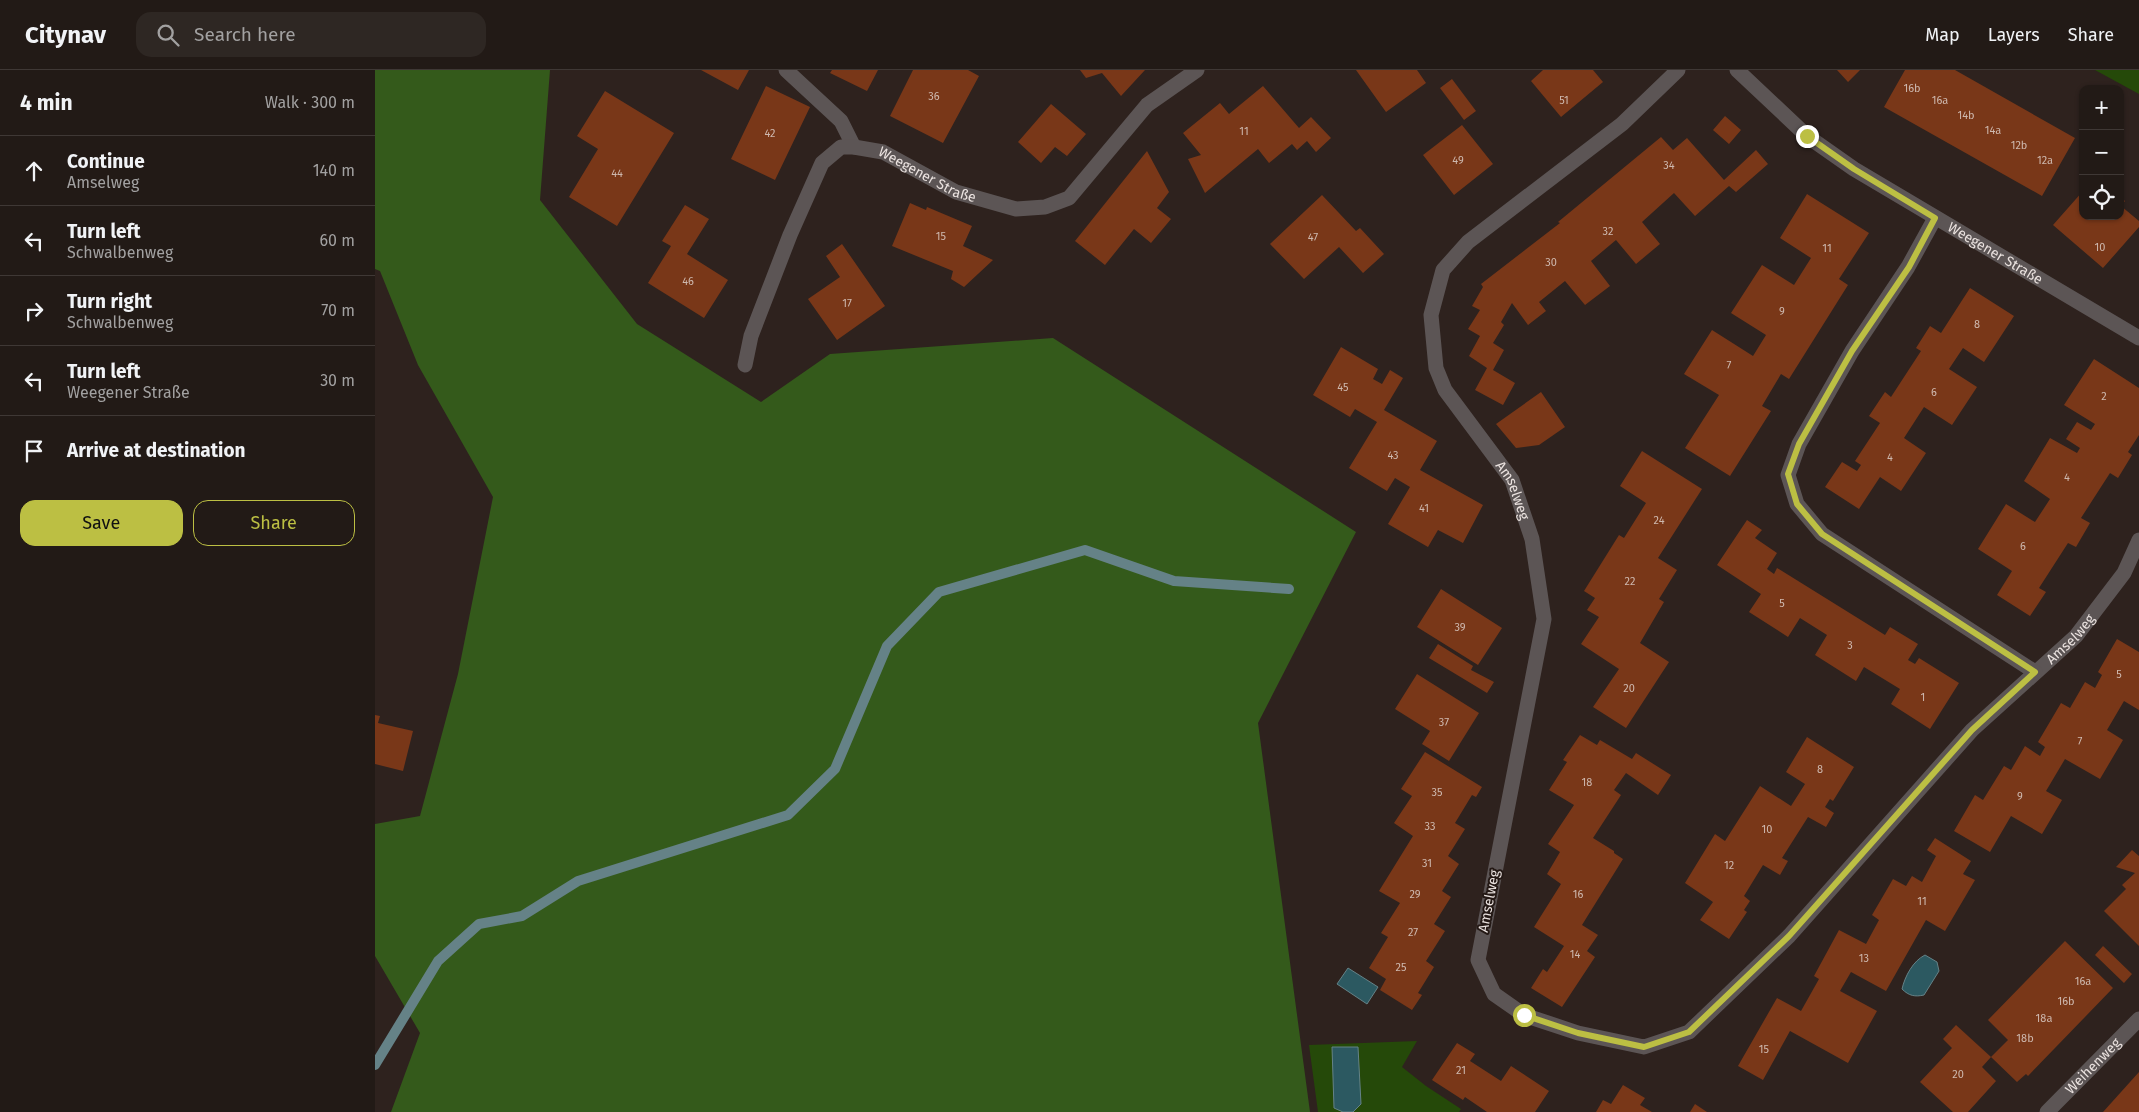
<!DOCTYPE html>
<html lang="en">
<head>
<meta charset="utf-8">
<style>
  :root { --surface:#221a16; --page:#2e2723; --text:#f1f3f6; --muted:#a2a1a1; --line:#3f3835; --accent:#bcbf43 }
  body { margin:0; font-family:"Fira Sans",sans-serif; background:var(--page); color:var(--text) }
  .controls { position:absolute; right:15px; top:15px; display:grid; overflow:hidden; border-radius:10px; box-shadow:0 1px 4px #0004 }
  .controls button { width:45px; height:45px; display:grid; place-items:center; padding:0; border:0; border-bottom:1px solid var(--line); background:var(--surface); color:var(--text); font:25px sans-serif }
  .stop { position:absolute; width:15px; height:15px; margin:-11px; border:4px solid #bcbf43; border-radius:50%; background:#fff }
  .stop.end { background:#bcbf43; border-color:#fff; box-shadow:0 1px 5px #0008 }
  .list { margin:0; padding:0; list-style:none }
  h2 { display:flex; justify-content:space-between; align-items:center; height:65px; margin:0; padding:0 20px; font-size:21px }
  h2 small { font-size:16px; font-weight:400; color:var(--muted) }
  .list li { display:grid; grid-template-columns:32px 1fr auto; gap:15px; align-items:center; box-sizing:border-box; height:70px; padding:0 20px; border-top:1px solid var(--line) }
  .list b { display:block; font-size:19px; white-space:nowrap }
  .list p { margin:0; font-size:16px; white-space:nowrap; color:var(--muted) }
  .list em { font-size:16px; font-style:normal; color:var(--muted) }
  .actions { display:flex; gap:10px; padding:15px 20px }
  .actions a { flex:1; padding:11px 0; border:1px solid var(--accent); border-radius:15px; text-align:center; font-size:18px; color:var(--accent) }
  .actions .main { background:var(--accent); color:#111 }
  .icon { flex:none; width:28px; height:28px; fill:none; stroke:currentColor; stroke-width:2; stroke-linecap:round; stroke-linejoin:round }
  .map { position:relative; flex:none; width:1764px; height:1042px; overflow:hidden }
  header { display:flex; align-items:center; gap:30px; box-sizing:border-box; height:70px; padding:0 25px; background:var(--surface); border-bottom:1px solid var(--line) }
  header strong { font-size:24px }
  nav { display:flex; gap:28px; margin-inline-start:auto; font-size:18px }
  .search { width:350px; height:45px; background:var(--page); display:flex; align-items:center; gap:12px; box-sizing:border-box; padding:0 18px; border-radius:15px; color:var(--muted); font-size:19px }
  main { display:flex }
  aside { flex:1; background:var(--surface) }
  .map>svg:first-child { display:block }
  .green { fill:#254909 }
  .forest { fill:#345a1b }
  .water { fill:#2c5961; stroke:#658287 }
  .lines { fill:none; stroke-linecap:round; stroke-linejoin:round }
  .stream { stroke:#658287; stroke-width:10 }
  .building { fill:#793718 }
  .minor { stroke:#5c5555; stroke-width:15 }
  .route { stroke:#bcbf43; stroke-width:6 }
  .labels { text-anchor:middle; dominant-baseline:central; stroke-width:4; stroke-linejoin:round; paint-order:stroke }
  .number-label { font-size:11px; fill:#ceb8ae }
  .street-label { font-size:14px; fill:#ebe3e0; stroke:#241915 }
</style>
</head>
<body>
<header>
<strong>Citynav</strong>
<div class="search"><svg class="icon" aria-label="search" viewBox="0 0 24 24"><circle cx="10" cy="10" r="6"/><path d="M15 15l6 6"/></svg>Search here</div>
<nav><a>Map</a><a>Layers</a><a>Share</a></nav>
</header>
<main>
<aside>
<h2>4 min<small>Walk · 300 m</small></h2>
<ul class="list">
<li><svg class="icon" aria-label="ahead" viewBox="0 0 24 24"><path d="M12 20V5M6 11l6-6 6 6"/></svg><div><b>Continue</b><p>Amselweg</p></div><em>140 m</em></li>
<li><svg class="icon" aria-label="left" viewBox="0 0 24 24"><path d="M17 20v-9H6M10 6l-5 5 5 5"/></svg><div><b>Turn left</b><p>Schwalbenweg</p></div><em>60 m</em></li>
<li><svg class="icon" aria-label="right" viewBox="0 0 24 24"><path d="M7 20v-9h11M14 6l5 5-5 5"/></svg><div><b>Turn right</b><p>Schwalbenweg</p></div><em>70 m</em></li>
<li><svg class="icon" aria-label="left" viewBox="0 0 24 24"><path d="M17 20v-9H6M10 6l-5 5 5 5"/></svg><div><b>Turn left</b><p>Weegener Straße</p></div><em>30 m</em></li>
<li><svg class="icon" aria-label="arrive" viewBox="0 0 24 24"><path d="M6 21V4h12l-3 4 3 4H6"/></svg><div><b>Arrive at destination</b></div></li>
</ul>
<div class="actions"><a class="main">Save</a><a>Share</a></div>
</aside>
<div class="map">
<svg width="1764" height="1042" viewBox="0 0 1764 1042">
  <rect width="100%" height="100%" fill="#2e221e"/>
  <path class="green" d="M1720,0h44v24z
    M1042,971l-15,26 24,19 35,23 -2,3h-141l-9,-67z"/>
  <path class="forest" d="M0,0h175l-10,130 97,124 124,78 69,-48 223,-16 303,194 -98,191 52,389h-919l29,-79 -45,-77v-132l45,-8 38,-142 35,-177 -75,-132 -38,-94 -5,-2z"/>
  <path class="water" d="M1550,885l12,7 2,9 -15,24c-9,2 -15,1 -22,-6 3,-13 11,-28 23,-34z
    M973,898l30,19 -11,17 -30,-20z
    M957,977h26l3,57 -8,8h-10l-9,-4z"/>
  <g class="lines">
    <path class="stream" d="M0,995l63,-104 41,-37 43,-8 56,-35 210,-66 47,-46 52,-123 52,-54 146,-42 89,31 115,8"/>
  </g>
  <path class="building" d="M326,0h48l-11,20z
    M457,0h46l-11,21 -37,-18z
    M538,0h55l11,6 -36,67 -53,-27z
    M705,0h65l-24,26 -19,-23 -16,5z
    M981,0h61l9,13 -40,29z
    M1168,0h50l10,12 -42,35 -30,-36z
    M1462,0h23l-12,12z
    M1530,0h50l120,68 -33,58 -158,-89z
    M1077,9l24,32 -12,9 -24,-32z
    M391,16l44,21 -35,73 -44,-21z
    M888,16l36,42 12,-11 20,21 -15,14 -9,-11 -10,9 -5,-6 -23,19 -11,-14 -53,44 -17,-34 13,-4 -18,-22 37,-30 9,11z
    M230,21l69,42 -57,93 -48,-29 29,-48 -21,-13z
    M676,34l35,30 -19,22 -12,-9 -14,16 -23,-21z
    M1350,46l16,14 -12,14 -16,-14z
    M1087,55l31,39 -39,31 -31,-40z
    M1286,67l12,13 14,-12 37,42 32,-30 12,14 -32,28 -7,-6 -34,30 -21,-23 -32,29 18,22 -24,20 -20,-24 -25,21 19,25 -25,19 -20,-24 -26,21 7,9 -18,14 -16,-22 -11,19 3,3 -11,18 11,7 -11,20 22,13 -12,22 -28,-15 12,-22 -18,-12 11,-20 -12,-7 12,-19 -8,-4 11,-19 -2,-3 79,-61 -2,-1z
    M772,81l22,41 -12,16 14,11 -20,24 -17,-14 -29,36 -30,-24z
    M1708,121v25h37v-19l5,4 -4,5 18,15v6l-36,41 -50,-43z
    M1432,124l62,39 -30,46 9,6 -59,94 -8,-5 -19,32 9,5 -41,65 -45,-28 34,-53 -35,-21 28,-44 41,26 13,-21 -35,-22 31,-48 32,20 17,-27 -31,-20z
    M947,125l34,36 4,-3 24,26 -21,19 -24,-26 -35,32 -34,-35z
    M535,133l16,7 1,-3 45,19 -9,20 30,14 -29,27 -13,-8 2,-8 -61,-25z
    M310,135l24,14 -22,35 41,26 -24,38 -56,-35 23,-37 -9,-5z
    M467,174l43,62 -48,34 -29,-41 32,-22 -14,-21z
    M1595,218l44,28 -30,46 -21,-14 -14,21 28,18 -25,38 -28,-18 -20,31 22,15 -25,38 -21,-14 -21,32 -34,-22 17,-25 15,9 4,-6 -6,-4 25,-38 -11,-7 16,-24 6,5 30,-46 -5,-3 14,-22 11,7z
    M966,277l37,22 -5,10 9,5 8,-14 13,8 -19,32 53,31 -17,29 63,35 -20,38 -25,-13 -10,17 -40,-23 22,-37 -15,-9 -8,13 -38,-23 28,-46 -22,-13 -5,8 -37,-22z
    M1719,289l45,29v47l-11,17 4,3 -14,23 -8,-5 -29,45 9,5 -14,24 -8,-4 -29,45 7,4 -16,24 -33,-21 15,-24 -34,-22 28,-45 29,18 15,-23 -26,-18 26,-43 27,15 3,-5 -14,-9 11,-17 14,8 4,-6 -31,-19z
    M1166,322l24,35 -26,18 -23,3 -20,-24z
    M1267,381l60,38 -44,69 19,12 -18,29 5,3 -24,41 29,19 -43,66 -33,-21 26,-38 -38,-25 18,-27 -12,-7 8,-12 -11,-7 35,-56 5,3 22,-35 -26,-17z
    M1372,450l15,10 -7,8 22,15 -10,16 7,5 3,-6 108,67 5,-8 28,17 -10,16 7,4 4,-6 40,25 -29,46 -39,-25 9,-15 -36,-22 -8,14 -41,-26 12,-20 -27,-17 -12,19 -39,-25 12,-18 -44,-29z
    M1066,519l61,39 -24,37 -61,-38z
    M1742,569l22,13v58l-15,-9 -17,29 16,10 -23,39 -35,-20 -19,32 16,9 -20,34 -31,-18 -21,36 -36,-21 21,-36 8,5 21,-34 7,4 14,-24 15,10 5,-9 -7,-5 23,-39 9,5 15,-26 10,6 7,-13 -4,-3z
    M1063,574l35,22 -2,4 23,12 -7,11 -58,-35z
    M1042,604l62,39 -30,48 -27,-17 8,-13 -35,-22z
    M0,645l5,1 -2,7 35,8 -10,40 -28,-7z
    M1205,665l17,10 3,-5 32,19 4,-6 35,22 -13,20 -32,-22 -12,17 7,5 -28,43 21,13v2l9,6 -41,66 16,10 -11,16 8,6 -33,50 -31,-19 12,-19 4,3 17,-26 -30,-19 27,-43 -14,-10 13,-22 -12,-8 26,-39 -25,-15 18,-28 -4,-2z
    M1432,667l47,30 -21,34 -3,-2 -5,8 9,6 -8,14 -18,-10 -26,41 6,3 -8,14 -17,-10 -19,31 6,5 -6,9 3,2 -18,27 -29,-19 13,-18 -28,-19 30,-49 10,7 35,-55 31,20 14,-22 -19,-12z
    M1050,682l57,35 -6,10 -4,-2 -17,28 10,6 -17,27 11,8 -17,27 9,6 -17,27 11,7 -19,30 8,6 -16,26 4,2 -10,15 -32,-20 6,-11 -17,-11 19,-31 -7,-4 19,-30 -21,-12 34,-55 -19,-13 18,-27 -11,-7z
    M1560,768l36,23 -8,13 12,6 -30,51 -19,-11 -40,71 -35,-19 -11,19 37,20 -29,52 -58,-32 -27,49 -25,-14 39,-68 24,13 18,-32 -5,-3 25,-46 27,14 13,-24 -7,-5 21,-36 13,7 6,-10 10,6 14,-26 -9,-6z
    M1757,780l7,6v90l-35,-35 22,-22 -4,-4 13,-12 -19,-6z
    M1690,871l48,47 -85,88 -2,-2 -9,8 -26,-25 17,-17 -20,-20z
    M1728,876l29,28 -8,9 -29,-28z
    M1581,955l35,32 -9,10 14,14 -28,31h-15l-33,-30 32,-34 -9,-9z
    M1082,973l18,11 -5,7 31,20 10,-15 38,25 -14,21h-48l-22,-15 -2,3 -31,-20z
    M1764,1002v40h-36z
    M1248,1015l22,13 -5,7 12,7h-56l7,-12 8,4z
    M1320,1034l12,8h-17z"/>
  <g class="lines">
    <g class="minor">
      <path d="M411,0l55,51 13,26"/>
      <path id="s1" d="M1303,0l-56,54 -154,118 -25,28 -12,45 5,53 9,22 67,90 20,59 12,80 -66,341 16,34 30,21 54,18 66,14 45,-15 100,-96 183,-206 104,-94 48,-63 15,-33"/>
      <path id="s2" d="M1362,0l70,66 47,33 285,169"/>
      <path d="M1560,148l-27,49 -56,84 -53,93 -11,31 9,29 25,30 213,138"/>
      <path id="s3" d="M370,295l6,-29 39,-101 32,-72 19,-16h13l29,5 73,40 60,17 29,-2 24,-9 78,-93 50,-35"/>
      <path id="s4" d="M1672,1042l92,-93"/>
    </g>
  </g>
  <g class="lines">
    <path class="route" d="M1149,945l54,18 66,14 45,-15 100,-96 183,-206 63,-58 -213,-138 -25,-30 -9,-30 11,-30 53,-93 57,-84 26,-49 -81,-49 -47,-33"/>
  </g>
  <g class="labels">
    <g class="number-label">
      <text x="1537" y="18">16b</text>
      <text x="559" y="26">36</text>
      <text x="1189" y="30">51</text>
      <text x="1565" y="30">16a</text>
      <text x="1591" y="45">14b</text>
      <text x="1618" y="60">14a</text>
      <text x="869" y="61">11</text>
      <text x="395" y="63">42</text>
      <text x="1644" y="75">12b</text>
      <text x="1083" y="90">49</text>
      <text x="1670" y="90">12a</text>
      <text x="1294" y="95">34</text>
      <text x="242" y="103">44</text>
      <text x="1233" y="161">32</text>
      <text x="566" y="166">15</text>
      <text x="938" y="167">47</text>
      <text x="1725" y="177">10</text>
      <text x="1452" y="178">11</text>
      <text x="1176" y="192">30</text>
      <text x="313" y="211">46</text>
      <text x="472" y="233">17</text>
      <text x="1407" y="241">9</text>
      <text x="1602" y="254">8</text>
      <text x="1354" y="295">7</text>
      <text x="968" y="317">45</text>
      <text x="1559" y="322">6</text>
      <text x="1729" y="326">2</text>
      <text x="1018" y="385">43</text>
      <text x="1515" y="387">4</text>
      <text x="1692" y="407">4</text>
      <text x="1049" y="438">41</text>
      <text x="1284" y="450">24</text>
      <text x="1648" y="476">6</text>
      <text x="1255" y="511">22</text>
      <text x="1407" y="533">5</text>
      <text x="1085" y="557">39</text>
      <text x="1475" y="575">3</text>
      <text x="1744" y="604">5</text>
      <text x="1254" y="618">20</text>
      <text x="1548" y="627">1</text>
      <text x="1069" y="652">37</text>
      <text x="1705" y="671">7</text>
      <text x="1445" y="699">8</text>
      <text x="1212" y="712">18</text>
      <text x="1062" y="722">35</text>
      <text x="1645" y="726">9</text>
      <text x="1055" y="756">33</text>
      <text x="1392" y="759">10</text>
      <text x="1052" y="793">31</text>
      <text x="1354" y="795">12</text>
      <text x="1040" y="824">29</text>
      <text x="1203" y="824">16</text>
      <text x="1547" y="831">11</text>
      <text x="1038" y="862">27</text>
      <text x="1200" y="884">14</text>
      <text x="1489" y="888">13</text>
      <text x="1026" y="897">25</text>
      <text x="1708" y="911">16a</text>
      <text x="1691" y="931">16b</text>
      <text x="1669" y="948">18a</text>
      <text x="1650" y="968">18b</text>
      <text x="1389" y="979">15</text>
      <text x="1086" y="1000">21</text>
      <text x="1583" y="1004">20</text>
    </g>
    <g class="street-label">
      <text stroke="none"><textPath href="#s3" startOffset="334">Weegener Straße</textPath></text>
      <text stroke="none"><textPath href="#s2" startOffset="318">Weegener Straße</textPath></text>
      <text stroke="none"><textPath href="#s1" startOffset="555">Amselweg</textPath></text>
      <text stroke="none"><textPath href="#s1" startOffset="1830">Amselweg</textPath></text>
      <text transform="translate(1114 831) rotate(-79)">Amselweg</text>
      <text stroke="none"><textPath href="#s4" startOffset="65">Weihenweg</textPath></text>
    </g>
  </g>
</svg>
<div class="controls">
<button>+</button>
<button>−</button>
<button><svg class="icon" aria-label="locate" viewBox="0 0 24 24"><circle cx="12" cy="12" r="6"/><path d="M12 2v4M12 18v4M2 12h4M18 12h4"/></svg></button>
</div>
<div class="stop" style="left:1149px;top:945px"></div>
<div class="stop end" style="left:1432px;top:66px"></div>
</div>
</main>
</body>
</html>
